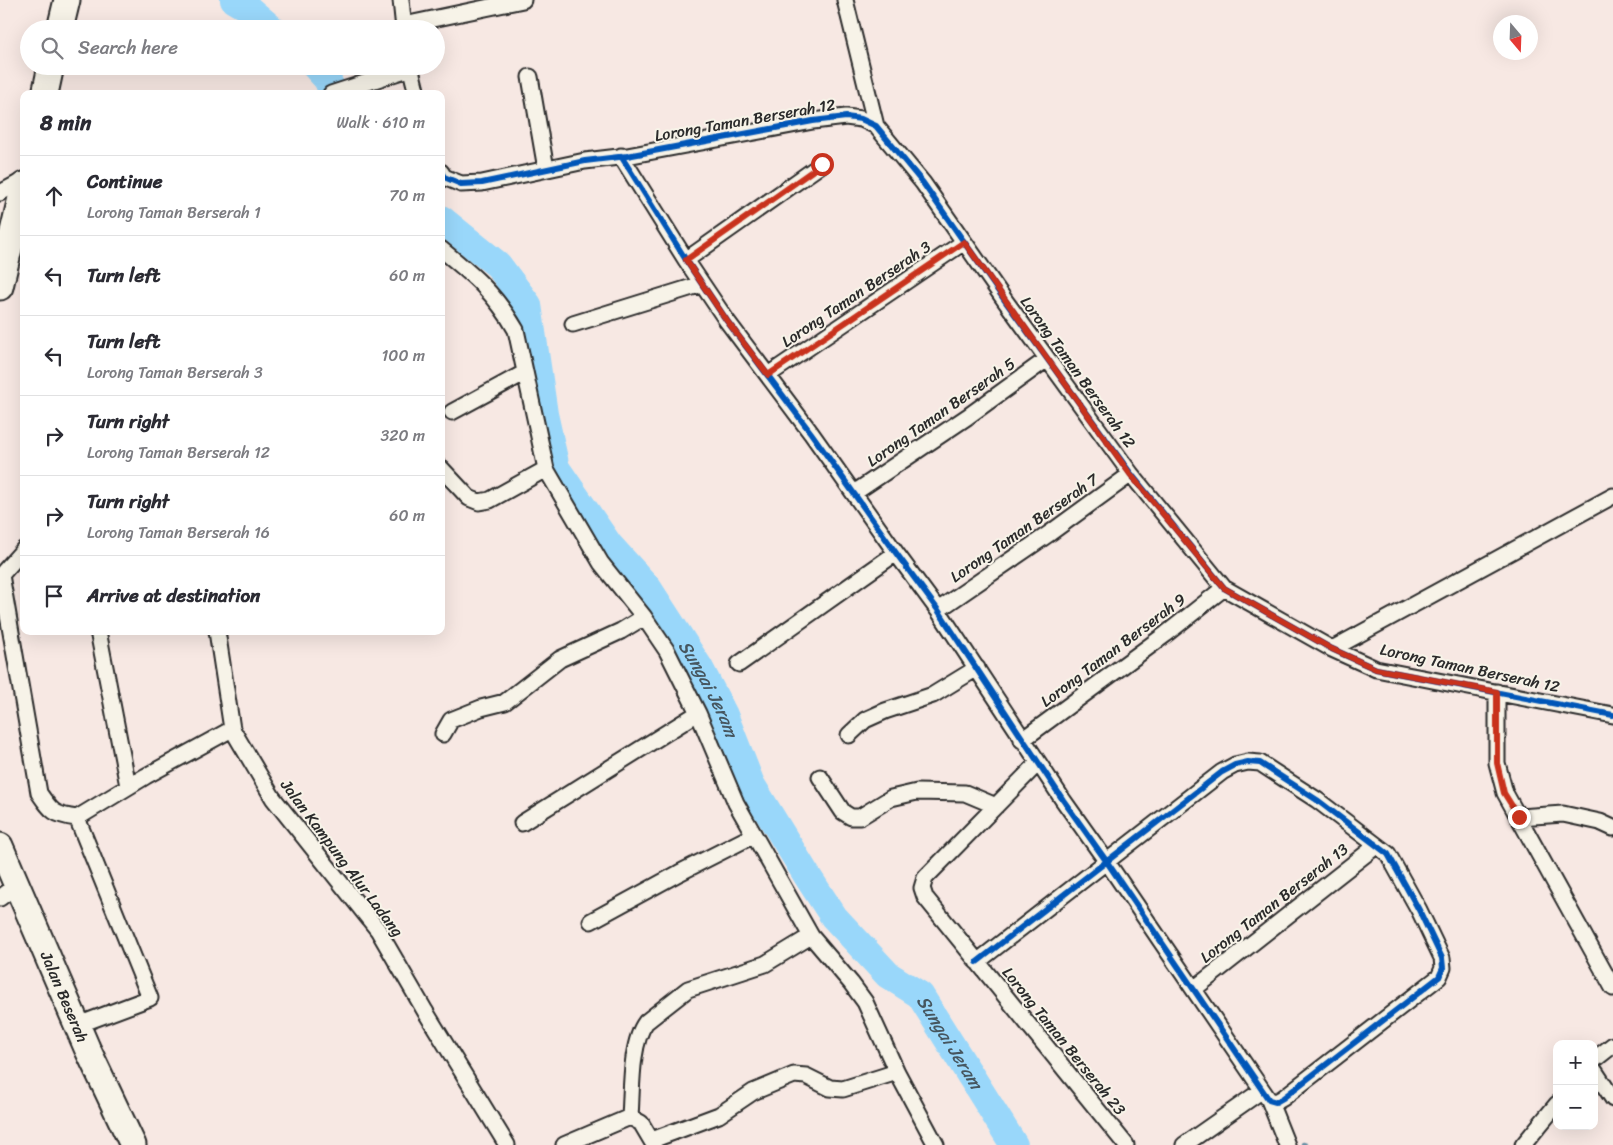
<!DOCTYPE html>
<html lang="en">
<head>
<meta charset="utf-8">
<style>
  :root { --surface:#fff; --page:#f2f2f3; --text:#2b2b33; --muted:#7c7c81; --line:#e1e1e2 }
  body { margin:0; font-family:Sriracha,sans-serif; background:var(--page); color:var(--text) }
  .controls { position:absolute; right:15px; bottom:15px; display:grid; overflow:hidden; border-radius:10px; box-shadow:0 5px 20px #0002 }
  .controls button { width:45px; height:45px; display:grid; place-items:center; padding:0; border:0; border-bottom:1px solid var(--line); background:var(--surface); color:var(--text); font:25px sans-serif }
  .compass { position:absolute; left:1493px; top:15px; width:45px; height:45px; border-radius:50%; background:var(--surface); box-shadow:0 5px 20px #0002; rotate:161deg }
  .stop { position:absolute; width:15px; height:15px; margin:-11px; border:4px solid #c8321e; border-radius:50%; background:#fff }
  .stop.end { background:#c8321e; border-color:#fff; box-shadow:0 1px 5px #0008 }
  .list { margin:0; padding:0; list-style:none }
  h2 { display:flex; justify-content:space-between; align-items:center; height:65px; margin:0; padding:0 20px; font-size:21px }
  h2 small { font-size:16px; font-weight:400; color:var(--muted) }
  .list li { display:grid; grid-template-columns:32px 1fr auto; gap:15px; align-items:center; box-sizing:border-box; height:80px; padding:0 20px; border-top:1px solid var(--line) }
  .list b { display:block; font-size:19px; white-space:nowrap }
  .list p { margin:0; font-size:16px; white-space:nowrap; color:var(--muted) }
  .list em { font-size:16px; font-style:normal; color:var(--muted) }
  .icon { flex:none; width:28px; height:28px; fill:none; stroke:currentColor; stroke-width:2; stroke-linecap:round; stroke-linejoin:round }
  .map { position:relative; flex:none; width:1613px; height:1145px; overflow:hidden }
  .search { position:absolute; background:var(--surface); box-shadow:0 5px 20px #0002; left:20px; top:20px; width:425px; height:55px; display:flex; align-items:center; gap:12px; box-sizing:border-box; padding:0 18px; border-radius:28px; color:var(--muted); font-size:19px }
  .panel { position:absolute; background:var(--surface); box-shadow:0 5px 20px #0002; left:20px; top:90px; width:425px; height:545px; border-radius:10px }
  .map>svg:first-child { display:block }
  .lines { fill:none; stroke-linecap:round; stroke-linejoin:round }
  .stream { stroke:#6d92a7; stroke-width:4.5 }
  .river { stroke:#99d7fa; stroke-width:28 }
  .minor-casing { stroke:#2b2b2b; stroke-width:19 }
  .trunk-casing { stroke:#2b2b2b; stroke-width:29 }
  .minor { stroke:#f7f3e8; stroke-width:15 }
  .trunk { stroke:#f7f3e8; stroke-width:25 }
  .cycleway-casing { stroke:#f7f3e8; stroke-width:9 }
  .cycleway { stroke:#0057b8; stroke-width:6 }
  .route { stroke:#c8321e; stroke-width:6 }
  .labels { text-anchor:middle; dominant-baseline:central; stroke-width:4; stroke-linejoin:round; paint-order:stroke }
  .street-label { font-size:16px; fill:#2b2b2b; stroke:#f7f3e8 }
  .water-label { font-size:18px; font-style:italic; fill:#46565f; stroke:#f7f3e8 }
</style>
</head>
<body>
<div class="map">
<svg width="1613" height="1145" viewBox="0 0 1613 1145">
  <rect width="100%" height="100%" fill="#f7e8e3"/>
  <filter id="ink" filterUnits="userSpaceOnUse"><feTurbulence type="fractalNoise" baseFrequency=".02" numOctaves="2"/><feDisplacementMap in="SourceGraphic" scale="10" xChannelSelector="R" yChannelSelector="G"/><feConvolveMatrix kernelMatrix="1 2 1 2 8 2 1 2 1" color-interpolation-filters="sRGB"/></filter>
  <g filter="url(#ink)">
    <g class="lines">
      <path class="stream" d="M1303,1144l3,1"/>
      <g class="river">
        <path d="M234,0l12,7 26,22"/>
        <path d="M315,66l12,13 7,15"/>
        <path id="s1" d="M441,219l57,46 30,40 16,109 12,54 53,77 39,43 51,79 25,48 27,69 55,90 28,43 54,58 32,20 94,150"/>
      </g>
      <g class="minor-casing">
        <path id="minor" d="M401,0l3,29
          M845,0l31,126
          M404,25l119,-25
          M410,66l7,28
          M530,77l16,92
          M331,94l80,-26
          M621,156l65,104 41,61 84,112 85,120 42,57 125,190 44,62 162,238 7,2 7,-4 156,-121 4,-9 -1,-10 -23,-48 -31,-56 -71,-54 -57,-37 -12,-1 -13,3 -13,7 -245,190
          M441,172l3,5 17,7 21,-1 103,-22 42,-5 186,-35 33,-4 15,2 15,7 47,57 83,119 125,172 93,114 108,61 44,20 237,46
          M0,193l24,-13
          M441,249c32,26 54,44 75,81l30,139 55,94 43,54 23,34 31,62 38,90 75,133 40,47 14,19 32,70 39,73
          M686,260l136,-96
          M573,324l129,-40
          M768,375l196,-133
          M452,412l72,-39
          M441,468l28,30 10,4 11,-2 56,-31
          M854,493l113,-76 80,-58
          M24,549l-23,26 38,218c13,19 15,22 38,25
          M938,610l112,-77 81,-59
          M98,631l30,155
          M217,631l15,98 41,69 105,132 47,81 82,134
          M1332,649l281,-153
          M739,664l157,-111
          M1497,692v71l8,30 108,195
          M443,734l8,-14 30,-12 24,-6 55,-43 61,-28 23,-14
          M849,735l16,-15 20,-9 48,-16 44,-27
          M1022,740l144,-106 58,-46
          M1038,763l-113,115 -3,10 3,9 201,248
          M820,777l23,35 8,5h9l31,-19 26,-6 48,1 31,13
          M1519,817l44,-3 37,8 13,6
          M77,818l73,180 -72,27
          M77,818l69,-42 86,-47
          M522,823l176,-110
          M0,898l17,-13
          M591,921l88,-48 75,-38
          M1194,989l182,-143
          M1594,1060l19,-15
          M1594,1070l19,29
          M1269,1100l18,45
          M630,1117c2,-26 0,-74 16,-95l42,-33 77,-25 46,-28
          M652,1140l67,-25 34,-23 41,-17 12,1 24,12 13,1 54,-17
          M564,1145l66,-28 11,6 13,22
          M1184,1145l77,-54
          M1523,1145l34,-41"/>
      </g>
      <g class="trunk-casing">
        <g id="trunk">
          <path d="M60,29l7,-29"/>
          <path d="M45,94l6,-28"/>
          <path d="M0,287l24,-102"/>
          <path id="s2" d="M0,846l87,202 46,97"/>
        </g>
      </g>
      <use href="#minor" class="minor"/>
      <use href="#trunk" class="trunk"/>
      <g class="cycleway-casing">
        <path id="cycleway" d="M621,156l65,104 41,61 84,112 85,120 42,57 125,190 44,62 162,238 7,2 7,-4 156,-121 4,-9 -1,-10 -23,-48 -31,-56 -71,-54 -57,-37 -12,-1 -13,3 -13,7 -245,190
          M441,172l3,5 17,7 21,-1 103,-22 42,-5 186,-35 33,-4 15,2 15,7 47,57 83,119 125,172 93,114 108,61 44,20 237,46"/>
      </g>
      <use href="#cycleway" class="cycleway"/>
    </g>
  </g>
  <g class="lines" filter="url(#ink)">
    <path class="route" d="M822,164l-136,96 41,61 41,54 196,-133 166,232 94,114 108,61 44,20 121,23v71l7,30 15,24"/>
  </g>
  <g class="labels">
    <g class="street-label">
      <text transform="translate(745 120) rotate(-10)">Lorong Taman Berserah 12</text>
      <text transform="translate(856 294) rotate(-34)">Lorong Taman Berserah 3</text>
      <text transform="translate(1078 372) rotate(54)">Lorong Taman Berserah 12</text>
      <text transform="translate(941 412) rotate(-35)">Lorong Taman Berserah 5</text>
      <text transform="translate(1024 528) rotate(-35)">Lorong Taman Berserah 7</text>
      <text transform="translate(1113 650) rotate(-37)">Lorong Taman Berserah 9</text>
      <text transform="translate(1470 668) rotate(12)">Lorong Taman Berserah 12</text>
      <text transform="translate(342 858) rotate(53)">Jalan Kampung Alur Ladang</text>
      <text transform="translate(1274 903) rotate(-38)">Lorong Taman Berserah 13</text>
      <text stroke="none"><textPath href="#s2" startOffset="164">Jalan Beserah</textPath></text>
      <text transform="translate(1064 1041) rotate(51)">Lorong Taman Berserah 23</text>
    </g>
    <g class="water-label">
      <text stroke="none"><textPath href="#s1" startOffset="558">Sungai Jeram</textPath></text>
      <text stroke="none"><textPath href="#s1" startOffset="992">Sungai Jeram</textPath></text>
    </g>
  </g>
</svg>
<div class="controls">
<button>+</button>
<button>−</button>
</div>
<svg class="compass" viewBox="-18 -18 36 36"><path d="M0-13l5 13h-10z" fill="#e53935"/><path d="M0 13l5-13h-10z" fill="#7c7c81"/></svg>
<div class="stop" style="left:822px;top:164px"></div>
<div class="stop end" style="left:1519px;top:817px"></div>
<div class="search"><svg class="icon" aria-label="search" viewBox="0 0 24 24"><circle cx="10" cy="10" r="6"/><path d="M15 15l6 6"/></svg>Search here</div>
<section class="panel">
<h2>8 min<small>Walk · 610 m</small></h2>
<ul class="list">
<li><svg class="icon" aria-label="ahead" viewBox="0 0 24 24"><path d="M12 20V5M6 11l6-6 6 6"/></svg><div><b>Continue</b><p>Lorong Taman Berserah 1</p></div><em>70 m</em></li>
<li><svg class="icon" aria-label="left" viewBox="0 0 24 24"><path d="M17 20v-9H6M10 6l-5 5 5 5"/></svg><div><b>Turn left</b></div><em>60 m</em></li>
<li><svg class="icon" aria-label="left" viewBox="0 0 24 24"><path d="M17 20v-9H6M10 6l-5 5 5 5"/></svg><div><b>Turn left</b><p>Lorong Taman Berserah 3</p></div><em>100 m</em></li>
<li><svg class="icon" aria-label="right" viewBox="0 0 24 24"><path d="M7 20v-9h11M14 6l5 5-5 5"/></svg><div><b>Turn right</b><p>Lorong Taman Berserah 12</p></div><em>320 m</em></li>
<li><svg class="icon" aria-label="right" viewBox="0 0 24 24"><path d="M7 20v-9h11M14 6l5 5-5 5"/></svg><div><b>Turn right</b><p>Lorong Taman Berserah 16</p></div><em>60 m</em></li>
<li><svg class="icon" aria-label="arrive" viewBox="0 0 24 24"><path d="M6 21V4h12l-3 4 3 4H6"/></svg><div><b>Arrive at destination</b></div></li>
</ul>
</section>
</div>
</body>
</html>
